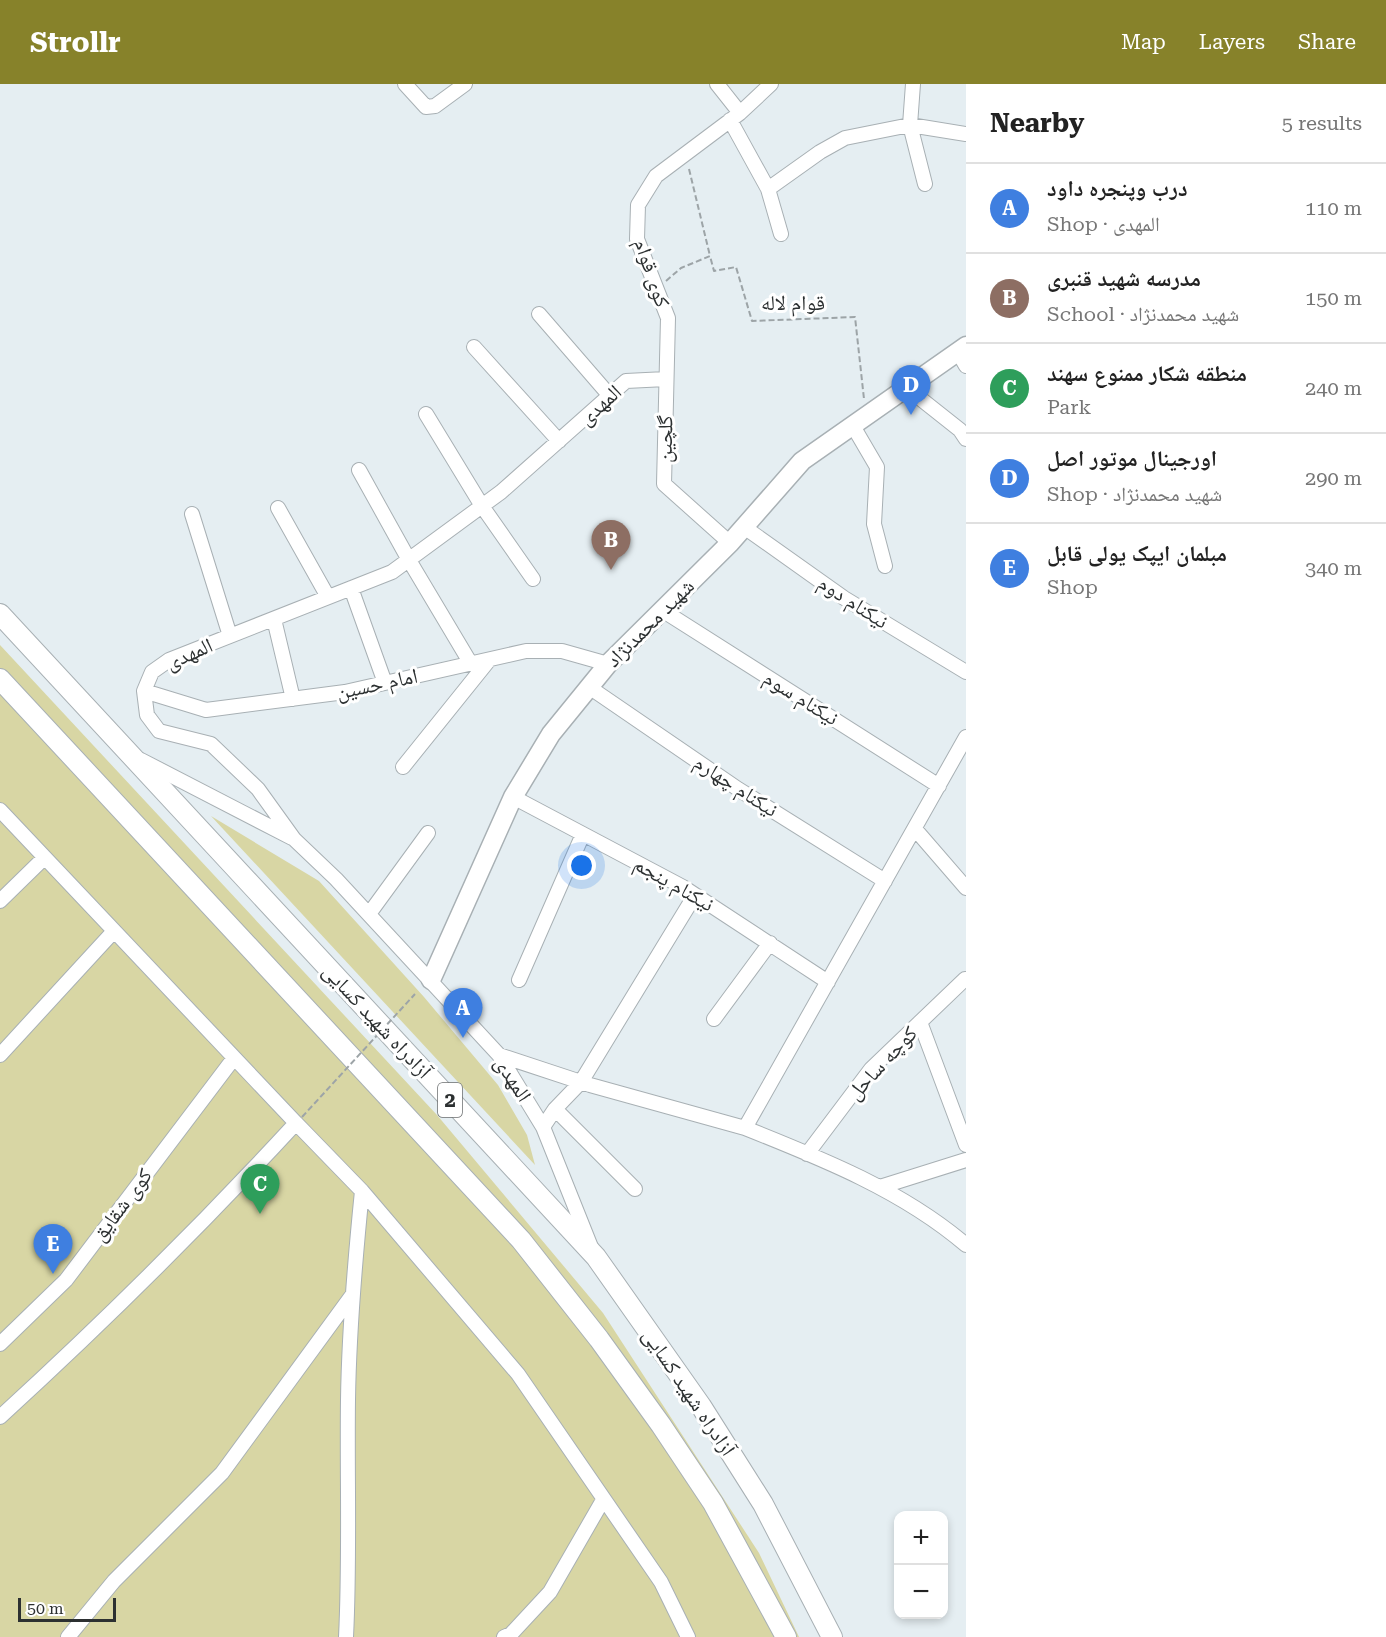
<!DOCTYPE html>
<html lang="en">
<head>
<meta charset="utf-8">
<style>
  :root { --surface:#fff; --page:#f2f2f2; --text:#222; --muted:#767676; --line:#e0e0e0; --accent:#87822a }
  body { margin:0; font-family:"Roboto Serif","Noto Naskh Arabic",serif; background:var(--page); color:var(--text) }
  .controls { position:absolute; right:18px; bottom:18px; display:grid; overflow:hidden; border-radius:12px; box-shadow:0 3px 9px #0003 }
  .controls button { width:54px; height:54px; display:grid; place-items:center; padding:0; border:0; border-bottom:2px solid var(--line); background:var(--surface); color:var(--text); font:30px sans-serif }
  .scale { position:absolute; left:18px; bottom:15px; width:98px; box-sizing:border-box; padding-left:6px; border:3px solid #2c3031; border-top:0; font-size:16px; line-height:21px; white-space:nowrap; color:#2c3031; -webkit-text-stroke:4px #fff; paint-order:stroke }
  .you { position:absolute; left:582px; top:782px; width:21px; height:21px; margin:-15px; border:4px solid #fff; border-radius:50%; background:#1a73e8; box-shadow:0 0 0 9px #1a73e833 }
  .badge { display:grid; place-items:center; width:39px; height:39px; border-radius:50%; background:var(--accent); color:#fff; font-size:20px; font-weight:700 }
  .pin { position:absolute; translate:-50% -50px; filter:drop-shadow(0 2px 3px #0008) }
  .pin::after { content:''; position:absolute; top:32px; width:21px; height:18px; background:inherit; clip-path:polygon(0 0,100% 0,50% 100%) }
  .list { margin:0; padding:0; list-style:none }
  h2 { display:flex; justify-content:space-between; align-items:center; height:78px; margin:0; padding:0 24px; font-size:26px }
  h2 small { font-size:20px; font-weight:400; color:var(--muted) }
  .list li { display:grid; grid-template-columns:39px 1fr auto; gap:18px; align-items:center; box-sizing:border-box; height:90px; padding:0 24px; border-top:2px solid var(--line) }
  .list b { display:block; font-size:22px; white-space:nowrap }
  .list p { margin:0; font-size:20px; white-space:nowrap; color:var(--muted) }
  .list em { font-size:20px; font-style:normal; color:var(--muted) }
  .map { position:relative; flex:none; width:966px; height:1553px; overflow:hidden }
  header { display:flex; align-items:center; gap:36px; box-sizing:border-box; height:84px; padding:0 30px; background:var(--accent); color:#fff }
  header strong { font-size:28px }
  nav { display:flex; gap:33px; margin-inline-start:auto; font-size:21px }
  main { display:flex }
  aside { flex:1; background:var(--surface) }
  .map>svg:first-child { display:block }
  .green { fill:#d8d6a4 }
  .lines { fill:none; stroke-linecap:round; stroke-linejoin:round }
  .minor-casing { stroke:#a8b0b4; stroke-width:16 }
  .major-casing { stroke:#a8b0b4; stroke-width:21 }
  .highway-casing { stroke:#a8b0b4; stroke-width:22 }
  .path { stroke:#9da4a7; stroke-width:2; stroke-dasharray:6 3; stroke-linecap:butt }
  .minor { stroke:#fff; stroke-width:14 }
  .major { stroke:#fff; stroke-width:18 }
  .highway { stroke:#fff; stroke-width:20 }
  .path-bridge { stroke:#9da4a7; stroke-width:2; stroke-dasharray:6 3; stroke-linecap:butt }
  .labels { text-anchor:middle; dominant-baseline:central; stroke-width:6; stroke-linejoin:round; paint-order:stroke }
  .shield { fill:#fff; stroke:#6b6e6f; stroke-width:1.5 }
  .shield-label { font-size:20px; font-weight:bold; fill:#2c3031 }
  .street-label { font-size:21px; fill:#2c3031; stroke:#fff }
</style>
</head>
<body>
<header>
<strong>Strollr</strong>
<nav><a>Map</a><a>Layers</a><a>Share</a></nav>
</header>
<main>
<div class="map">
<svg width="966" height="1553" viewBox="0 0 966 1553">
  <rect width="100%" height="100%" fill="#e5eef2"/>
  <path class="green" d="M0,561l437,470 166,198 156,240 40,84h-799z
    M211,732l108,65 105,116 74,88 29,50 8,30z"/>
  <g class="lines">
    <g class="minor-casing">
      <path id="minor" d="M405,0l21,23 9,-1 30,-22
        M717,0l23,29
        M913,0l-3,41 56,9
        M730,36l38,69 13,45
        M768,105l52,-37 25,-14 65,-13 15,59
        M539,230l71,82
        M474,263l85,94
        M958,268l8,14
        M907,304l53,42 6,9
        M426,330l56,92 51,73
        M853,342l24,41 -3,57 11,42
        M359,386l50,90 62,104
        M278,424l50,89
        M192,430l38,122
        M744,443l100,71 122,74
        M730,459l-66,-59 4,-166 -31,-79 1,-34 18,-29 84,-63 31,-29
        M351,504l34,95
        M662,526l277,176
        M274,535l19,80
        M589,603l149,102 147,92
        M144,607l62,19 139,-18 181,-41h36l46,13
        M141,676l151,78
        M403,683l86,-107
        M513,713l170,90 145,95
        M0,726l296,313
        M915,745l51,59
        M0,817l44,-43
        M369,830l59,-81
        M519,896l64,-146
        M714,935l56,-76
        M920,938l46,123
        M0,971l114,-124
        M499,971l91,30 155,43c78,31 158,63 221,117
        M555,1025l80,80
        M543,1043l12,-18 26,-27 114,-187
        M745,1044l221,-391
        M807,1070l64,-85 94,-90
        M880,1103l86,-27
        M591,1163l-48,-120 -44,-72 -163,-176 -42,-40 -36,-50 -47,-45 -52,-13 -12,-16 -3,-24 8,-19 17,-12 223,-88 109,-80 125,-111 40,-2
        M0,1260l66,-64 168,-222
        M0,1333c103,-94 201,-191 296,-294l66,68 156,183 143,208 27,55
        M68,1553l46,-56 108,-108 131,-179
        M346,1553c4,-79 1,-158 2,-237 1,-70 7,-140 14,-209
        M504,1553l7,-3 39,-42 53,-92"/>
    </g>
    <g class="major-casing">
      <path id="major" d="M431,896l82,-183 38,-63 57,-70 122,-121 72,-82 164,-115"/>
    </g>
    <g class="highway-casing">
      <path id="highway" d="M0,530l596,643 105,149 62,98 69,133
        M0,595l521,561 78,99 62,86 52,78 73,134"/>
    </g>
    <path class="path" d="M689,85l21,87
      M666,197l15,-13 29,-12 4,15 22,-4 16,54 103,-4 9,82"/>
    <use href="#minor" class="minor"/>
    <use href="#major" class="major"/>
    <use href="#highway" class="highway"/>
    <path class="path-bridge" d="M302,1033l113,-123"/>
  </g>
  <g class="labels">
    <rect class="shield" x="438" y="999" width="24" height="34" rx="4.5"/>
    <g class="shield-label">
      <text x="450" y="1016">2</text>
    </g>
    <g class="street-label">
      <text transform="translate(652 189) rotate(71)">کوی قوام</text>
      <text x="793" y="219">قوام لاله</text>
      <text transform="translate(600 321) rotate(-42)">المهدی</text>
      <text transform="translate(665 355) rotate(-89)">گلچین</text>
      <text transform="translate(853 518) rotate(33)">نیکنام دوم</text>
      <text transform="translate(650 539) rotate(-45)">شهید محمدنژاد</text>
      <text transform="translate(189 570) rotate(-24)">المهدی</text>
      <text transform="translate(377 600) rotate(-12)">امام حسین</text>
      <text transform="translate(801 614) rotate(32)">نیکنام سوم</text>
      <text transform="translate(736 702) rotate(33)">نیکنام چهارم</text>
      <text transform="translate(674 800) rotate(30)">نیکنام پنجم</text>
      <text transform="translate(377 937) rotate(47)">آزادراه شهید کسایی</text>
      <text transform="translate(882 979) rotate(-47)">کوچه ساحل</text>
      <text transform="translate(513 995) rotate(57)">المهدی</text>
      <text transform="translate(122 1121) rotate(-53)">کوی شقایق</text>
      <text transform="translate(689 1308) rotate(56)">آزادراه شهید کسایی</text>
    </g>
  </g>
</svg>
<div class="controls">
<button>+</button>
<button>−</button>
</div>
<div class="scale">50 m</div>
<div class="you"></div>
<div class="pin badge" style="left:463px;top:954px;background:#3f7fe0">A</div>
<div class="pin badge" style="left:611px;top:486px;background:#8d6e63">B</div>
<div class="pin badge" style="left:260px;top:1130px;background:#2e9e5b">C</div>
<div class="pin badge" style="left:911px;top:331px;background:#3f7fe0">D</div>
<div class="pin badge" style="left:53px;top:1190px;background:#3f7fe0">E</div>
</div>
<aside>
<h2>Nearby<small>5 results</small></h2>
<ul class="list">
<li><span class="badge" style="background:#3f7fe0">A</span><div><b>درب وپنجره داود</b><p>Shop · المهدی</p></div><em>110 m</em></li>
<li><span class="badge" style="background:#8d6e63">B</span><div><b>مدرسه شهید قنبری</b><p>School · شهید محمدنژاد</p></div><em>150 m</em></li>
<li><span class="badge" style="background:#2e9e5b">C</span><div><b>منطقه شکار ممنوع سهند</b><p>Park</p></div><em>240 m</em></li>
<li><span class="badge" style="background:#3f7fe0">D</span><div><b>اورجینال موتور اصل</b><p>Shop · شهید محمدنژاد</p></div><em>290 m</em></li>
<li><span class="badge" style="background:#3f7fe0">E</span><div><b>مبلمان ایپک یولی قابل</b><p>Shop</p></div><em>340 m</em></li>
</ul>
</aside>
</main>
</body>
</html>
